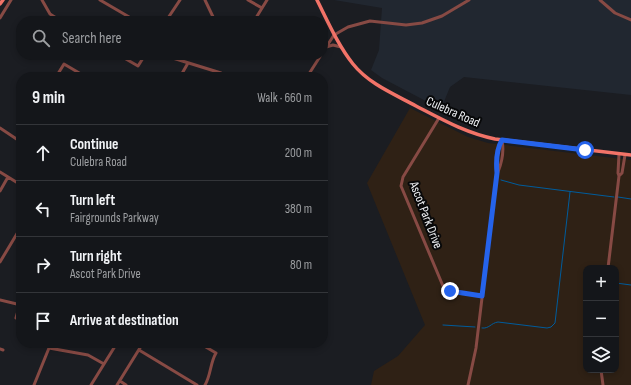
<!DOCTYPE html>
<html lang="en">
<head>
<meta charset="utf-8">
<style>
  :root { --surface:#14161a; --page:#212327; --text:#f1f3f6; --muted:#9d9fa2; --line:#333539 }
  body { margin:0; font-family:"Sofia Sans Condensed",sans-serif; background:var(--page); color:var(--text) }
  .controls { position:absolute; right:12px; bottom:12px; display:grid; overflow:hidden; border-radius:8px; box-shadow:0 2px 6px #0003 }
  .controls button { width:36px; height:36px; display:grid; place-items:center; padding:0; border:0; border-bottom:1px solid var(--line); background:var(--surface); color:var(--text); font:20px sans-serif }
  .stop { position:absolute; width:12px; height:12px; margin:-9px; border:3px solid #2563eb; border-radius:50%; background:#fff }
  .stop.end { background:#2563eb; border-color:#fff; box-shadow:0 1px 4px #0008 }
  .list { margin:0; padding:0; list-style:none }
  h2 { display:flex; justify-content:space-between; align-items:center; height:52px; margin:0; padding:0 16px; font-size:17px }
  h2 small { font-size:13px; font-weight:400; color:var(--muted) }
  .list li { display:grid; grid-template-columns:26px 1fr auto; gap:12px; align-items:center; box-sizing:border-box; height:56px; padding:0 16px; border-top:1px solid var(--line) }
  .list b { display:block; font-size:15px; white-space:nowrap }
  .list p { margin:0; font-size:13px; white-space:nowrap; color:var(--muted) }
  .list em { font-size:13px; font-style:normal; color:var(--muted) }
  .icon { flex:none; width:22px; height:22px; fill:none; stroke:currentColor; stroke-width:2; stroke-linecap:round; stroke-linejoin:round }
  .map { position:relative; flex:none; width:631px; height:385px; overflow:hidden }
  .search { position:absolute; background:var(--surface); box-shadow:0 2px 6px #0003; left:16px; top:16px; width:312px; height:44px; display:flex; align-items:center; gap:10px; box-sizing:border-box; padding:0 14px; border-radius:16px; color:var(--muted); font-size:15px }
  .panel { position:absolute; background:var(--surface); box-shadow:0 2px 6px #0003; left:16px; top:72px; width:312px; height:276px; border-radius:16px }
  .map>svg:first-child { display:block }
  .commercial { fill:#2f2115; fill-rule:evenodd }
  .built { fill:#212730 }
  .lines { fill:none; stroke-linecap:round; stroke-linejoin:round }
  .stream { stroke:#005c9c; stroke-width:1 }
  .minor { stroke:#874a44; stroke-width:3 }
  .major { stroke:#f27368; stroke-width:3.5 }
  .route { stroke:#2563eb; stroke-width:5 }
  .labels { text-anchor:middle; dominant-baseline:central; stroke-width:4; stroke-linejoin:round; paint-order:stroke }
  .street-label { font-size:13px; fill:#f0f2f5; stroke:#070809 }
</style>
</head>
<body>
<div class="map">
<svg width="631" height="385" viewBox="0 0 631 385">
  <rect width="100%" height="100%" fill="#1b1d22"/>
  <path class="commercial" d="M410,108l58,29 20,6 143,17v225h-260l3,-14 24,-15 27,-31 -58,-142zM586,268h30v102h-30z"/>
  <path class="built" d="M334,0h297v95l-167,-18 -14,10 -9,22 -59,-31 -11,-8 8,-20 3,-42z"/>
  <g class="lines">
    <path class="stream" d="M501,180l18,5 95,12
      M618,197l13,2
      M616,283l15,2
      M443,325l32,2
      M482,328c7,1 9,-5 16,-6l49,6 4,-1 4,-4 15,-131"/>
    <path class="minor" d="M42,0l8,14 11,7
      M100,0l36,21
      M205,0l10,21
      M248,0l14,8
      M600,0l15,13 16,7
      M0,18l11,-18
      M166,21l14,-21
      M254,21l13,-21
      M326,47l7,-2 8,2
      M323,52l11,-17 14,-8 22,-6 36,4 16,-2 20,-7 27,-16
      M119,55l19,11 7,-11
      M163,55l58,18
      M56,77l8,-13 22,13
      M180,77l8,-14
      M307,77l14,-22
      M439,118l-36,59 -2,9 42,100 7,5 32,5
      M0,128l21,14
      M17,139l4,-6
      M0,172l21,13
      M498,172c4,-10 6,-22 4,-32
      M619,176l3,-3 3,-18
      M0,191l8,-14
      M0,262l21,-35
      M608,268l11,-92 -1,-3 1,-19
      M0,300l21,5
      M16,318l5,-18
      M199,343l17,10c-6,10 -5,22 -11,32
      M0,349l3,1
      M139,350l58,35
      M601,370l2,15
      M120,381l6,4
      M34,385l15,-37 39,7 16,9
      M91,385l26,-42
      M117,385l26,-42
      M468,385l8,-37 21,-175c-1,-11 -1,-23 5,-33"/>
    <path class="major" d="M317,0c11,22 21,45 36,64 16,20 41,30 63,42 27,14 50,27 79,33l136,16
      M0,4l3,-4"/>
  </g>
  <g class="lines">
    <path class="route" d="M450,291l32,5 15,-123c-1,-11 -1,-23 5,-33l83,10"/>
  </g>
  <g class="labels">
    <g class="street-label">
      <text transform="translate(453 112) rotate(24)">Culebra Road</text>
      <text transform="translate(426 215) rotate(69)">Ascot Park Drive</text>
    </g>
  </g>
</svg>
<div class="controls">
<button>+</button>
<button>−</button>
<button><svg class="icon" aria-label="layers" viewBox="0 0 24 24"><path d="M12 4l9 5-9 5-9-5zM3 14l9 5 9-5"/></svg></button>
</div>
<div class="stop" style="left:585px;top:150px"></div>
<div class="stop end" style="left:450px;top:291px"></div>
<div class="search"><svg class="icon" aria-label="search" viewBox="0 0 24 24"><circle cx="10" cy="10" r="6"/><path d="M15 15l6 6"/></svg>Search here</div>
<section class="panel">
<h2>9 min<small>Walk · 660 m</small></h2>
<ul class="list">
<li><svg class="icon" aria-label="ahead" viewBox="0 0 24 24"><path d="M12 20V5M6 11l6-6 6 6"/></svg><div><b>Continue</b><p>Culebra Road</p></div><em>200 m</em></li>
<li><svg class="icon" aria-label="left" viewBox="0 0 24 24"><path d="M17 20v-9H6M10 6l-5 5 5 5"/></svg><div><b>Turn left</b><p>Fairgrounds Parkway</p></div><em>380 m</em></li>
<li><svg class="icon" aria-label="right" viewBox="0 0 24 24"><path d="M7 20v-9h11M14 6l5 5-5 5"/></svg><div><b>Turn right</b><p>Ascot Park Drive</p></div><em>80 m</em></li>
<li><svg class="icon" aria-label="arrive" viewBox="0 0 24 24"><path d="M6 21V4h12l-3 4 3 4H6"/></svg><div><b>Arrive at destination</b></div></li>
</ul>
</section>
</div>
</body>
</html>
